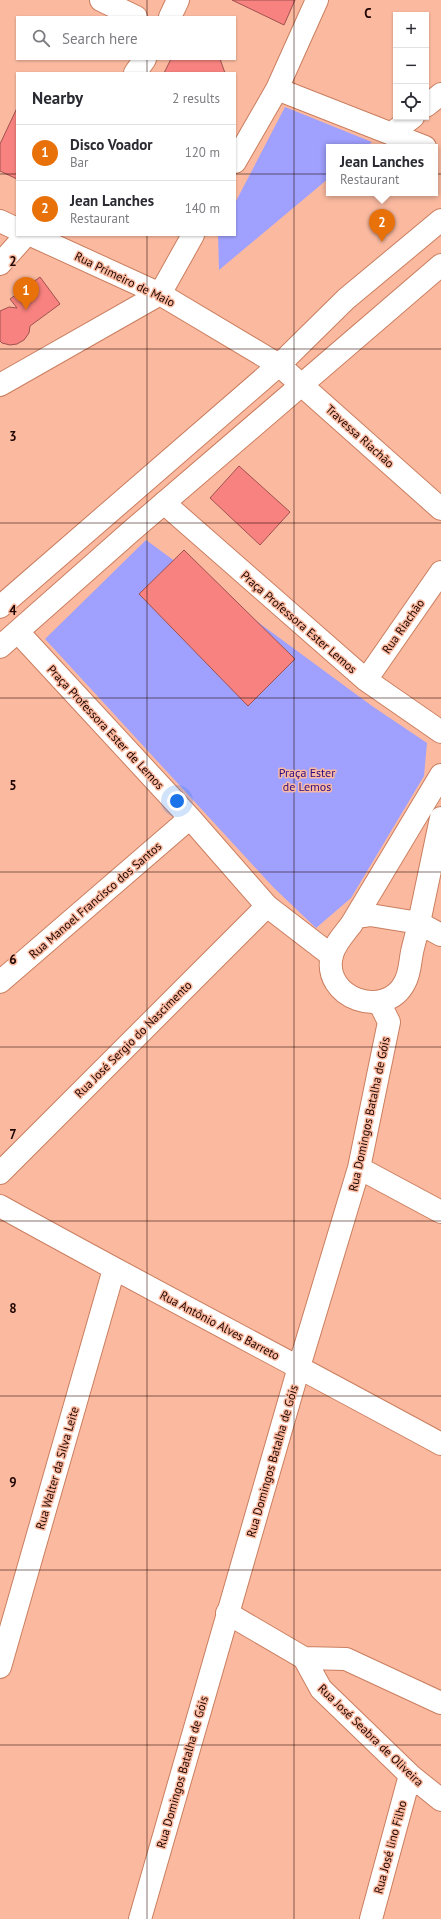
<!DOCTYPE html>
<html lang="en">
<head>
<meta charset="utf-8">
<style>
  :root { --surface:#fff; --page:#f2f2f3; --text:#2b2b33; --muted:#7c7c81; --line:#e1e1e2; --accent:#d93025 }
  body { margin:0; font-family:"PT Sans",sans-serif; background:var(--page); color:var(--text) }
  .controls { position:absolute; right:12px; top:12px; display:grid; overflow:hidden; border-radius:0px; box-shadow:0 1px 3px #0004 }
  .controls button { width:36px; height:36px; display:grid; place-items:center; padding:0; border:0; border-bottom:1px solid var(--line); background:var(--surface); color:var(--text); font:20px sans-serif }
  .you { position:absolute; left:177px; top:801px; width:14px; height:14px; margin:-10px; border:3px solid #fff; border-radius:50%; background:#1a73e8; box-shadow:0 0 0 6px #1a73e833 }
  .badge { display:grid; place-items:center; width:26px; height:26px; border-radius:50%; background:var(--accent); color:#fff; font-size:13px; font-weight:700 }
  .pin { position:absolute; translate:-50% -33px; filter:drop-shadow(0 1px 2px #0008) }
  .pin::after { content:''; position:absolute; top:21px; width:14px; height:12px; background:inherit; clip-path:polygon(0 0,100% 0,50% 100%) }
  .popup { position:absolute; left:326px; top:144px; width:112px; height:52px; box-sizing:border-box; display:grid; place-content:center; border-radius:0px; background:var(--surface); filter:drop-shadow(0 1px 3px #0005); font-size:13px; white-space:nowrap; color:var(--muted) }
  .popup b { font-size:15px; color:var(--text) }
  .popup::after { content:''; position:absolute; left:50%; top:100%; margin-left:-8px; border:8px solid transparent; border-top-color:var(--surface) }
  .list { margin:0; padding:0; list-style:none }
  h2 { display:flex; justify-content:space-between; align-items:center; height:52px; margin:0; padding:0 16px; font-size:17px }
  h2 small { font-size:13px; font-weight:400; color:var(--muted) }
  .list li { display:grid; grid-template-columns:26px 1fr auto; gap:12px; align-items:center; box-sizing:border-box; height:56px; padding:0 16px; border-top:1px solid var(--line) }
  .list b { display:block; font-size:15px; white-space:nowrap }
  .list p { margin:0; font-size:13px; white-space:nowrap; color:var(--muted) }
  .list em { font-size:13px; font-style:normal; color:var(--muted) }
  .icon { flex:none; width:22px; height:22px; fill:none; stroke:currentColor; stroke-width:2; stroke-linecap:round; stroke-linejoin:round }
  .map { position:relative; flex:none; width:441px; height:1919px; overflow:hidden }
  .search { position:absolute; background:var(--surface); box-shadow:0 1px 3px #0004; left:16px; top:16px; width:220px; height:44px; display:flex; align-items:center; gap:10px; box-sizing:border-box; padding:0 14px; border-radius:0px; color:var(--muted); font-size:15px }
  .panel { position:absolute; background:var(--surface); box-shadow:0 1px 3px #0004; left:16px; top:72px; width:220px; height:164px; border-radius:0px }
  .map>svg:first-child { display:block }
  .green { fill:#a0a0fe }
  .building { fill:#f7827f; stroke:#a0514f }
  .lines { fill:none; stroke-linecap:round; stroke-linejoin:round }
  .minor-casing { stroke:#ca7e5f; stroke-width:24 }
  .major-casing { stroke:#ca7e5f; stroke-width:24 }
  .minor { stroke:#fff; stroke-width:22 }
  .major { stroke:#fff; stroke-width:22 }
  .grid { fill:none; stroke:#1e0400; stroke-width:1; stroke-opacity:0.55 }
  .labels { text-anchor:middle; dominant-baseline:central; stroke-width:3; stroke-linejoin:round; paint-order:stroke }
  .street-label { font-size:12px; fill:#1e0400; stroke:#fbbaa0 }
  .park-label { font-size:12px; fill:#2e0b84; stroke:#fbbaa0 }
  .grid-label { font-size:13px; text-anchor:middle; font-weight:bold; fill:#1e0400; stroke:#fbbaa0; stroke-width:3; stroke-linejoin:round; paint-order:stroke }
</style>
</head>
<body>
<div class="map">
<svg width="441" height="1919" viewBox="0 0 441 1919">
  <rect width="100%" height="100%" fill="#fbbaa0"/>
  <path class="green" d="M285,107l87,35 -6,5h-37v31l-110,92 -1,-35h17v-32z
    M146,540l226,166 55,37 -3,33 -73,122 -35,30 -43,-41 -228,-248z"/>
  <path class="building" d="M232,0h63l-11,25z
    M171,59h49l5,14h-61z
    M17,108v71l-17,-8v-27z
    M40,277l20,27 -30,22 -1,7 -5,7 -7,4 -7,1 -8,-2 -2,-2v-30l9,-4 8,1 -7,-9z
    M239,466l51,46 -30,33 -50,-47z
    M184,550l111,109 -47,47 -109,-112z"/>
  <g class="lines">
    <g class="minor-casing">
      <path id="minor" d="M101,0l35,17
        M170,17l8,-17
        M135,73l10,-14
        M277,89l148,58
        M426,106l15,-12
        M392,133l21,-16
        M235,162l42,-73 40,-89
        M0,221l17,8
        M31,235l129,59 119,71 162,144
        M0,264l26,-29
        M160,294l33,-59
        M0,385l160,-91
        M164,503l202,177 75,52
        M18,632l172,186 77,88 65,50
        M366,680l75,-108
        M370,915l49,8c-2,10 -5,20 -7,29 -2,10 -2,21 -7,30 -19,39 -84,16 -73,-27 4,-15 17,-25 24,-38z
        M419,923l22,12
        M351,925l90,-150
        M416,937l25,-119
        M0,982l190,-164
        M359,1168l82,44
        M0,1173l267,-267
        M0,1206c146,81 294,158 441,238
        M227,1613l77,45 17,31 89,86 31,25
        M304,1658l42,1 95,44
        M0,1667l114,-398
        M140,1919l159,-552 60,-199 30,-146 -10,-20
        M371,1919l39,-144"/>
    </g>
    <g class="major-casing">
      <path id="major" d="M0,607l279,-242 67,-66 95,-79
        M0,647l129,-114 312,-268"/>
    </g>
    <use href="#minor" class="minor"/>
    <use href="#major" class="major"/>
  </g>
  <path class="grid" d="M147,0v17M294,0v1919M147,59v14M0,174h17M235,174h206M147,235v1684M0,349h441M0,523h441M0,698h441M0,872h441M0,1047h441M0,1221h441M0,1396h441M0,1570h441M0,1745h441"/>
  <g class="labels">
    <g class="street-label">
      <text transform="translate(125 279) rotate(26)">Rua Primeiro de Maio</text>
      <text transform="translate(360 436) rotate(42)">Travessa Riachão</text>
      <text transform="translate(299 622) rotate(41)">Praça Professora Ester Lemos</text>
      <text transform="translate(403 626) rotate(-55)">Rua Riachão</text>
      <text transform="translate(106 727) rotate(47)">Praça Professora Ester de Lemos</text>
      <text transform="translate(95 900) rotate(-41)">Rua Manoel Francisco dos Santos</text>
      <text transform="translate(133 1039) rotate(-45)">Rua José Sergio do Nascimento</text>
      <text transform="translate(369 1114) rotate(-78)">Rua Domingos Batalha de Góis</text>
      <text transform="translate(220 1325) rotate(28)">Rua Antônio Alves Barreto</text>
      <text transform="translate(272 1461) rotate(-74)">Rua Domingos Batalha de Góis</text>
      <text transform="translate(57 1468) rotate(-74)">Rua Walter da Silva Leite</text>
      <text transform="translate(371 1735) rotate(44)">Rua José Seabra de Oliveira</text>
      <text transform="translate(182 1772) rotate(-74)">Rua Domingos Batalha de Góis</text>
      <text transform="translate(390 1847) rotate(-75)">Rua José lino Filho</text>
    </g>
    <g class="park-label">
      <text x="307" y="772">Praça Ester<tspan x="307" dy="14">de Lemos</tspan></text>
    </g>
  </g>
  <g class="grid-label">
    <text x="368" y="18">C</text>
    <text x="13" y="266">2</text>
    <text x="13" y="441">3</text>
    <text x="13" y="615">4</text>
    <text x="13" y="790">5</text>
    <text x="13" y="964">6</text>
    <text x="13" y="1139">7</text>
    <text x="13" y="1313">8</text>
    <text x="13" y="1487">9</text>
  </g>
</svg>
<div class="controls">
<button>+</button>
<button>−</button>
<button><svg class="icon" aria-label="locate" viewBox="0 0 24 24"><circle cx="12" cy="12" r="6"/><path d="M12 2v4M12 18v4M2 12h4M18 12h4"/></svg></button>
</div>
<div class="you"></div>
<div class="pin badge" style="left:26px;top:310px;background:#e8710a">1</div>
<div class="pin badge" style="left:382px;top:242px;background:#e8710a">2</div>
<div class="popup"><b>Jean Lanches</b>Restaurant</div>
<div class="search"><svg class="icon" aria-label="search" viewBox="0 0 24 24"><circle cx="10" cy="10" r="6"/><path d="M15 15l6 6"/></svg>Search here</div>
<section class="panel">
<h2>Nearby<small>2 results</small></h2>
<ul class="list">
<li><span class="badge" style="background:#e8710a">1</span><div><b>Disco Voador</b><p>Bar</p></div><em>120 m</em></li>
<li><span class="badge" style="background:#e8710a">2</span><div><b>Jean Lanches</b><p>Restaurant</p></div><em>140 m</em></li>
</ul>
</section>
</div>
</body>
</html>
